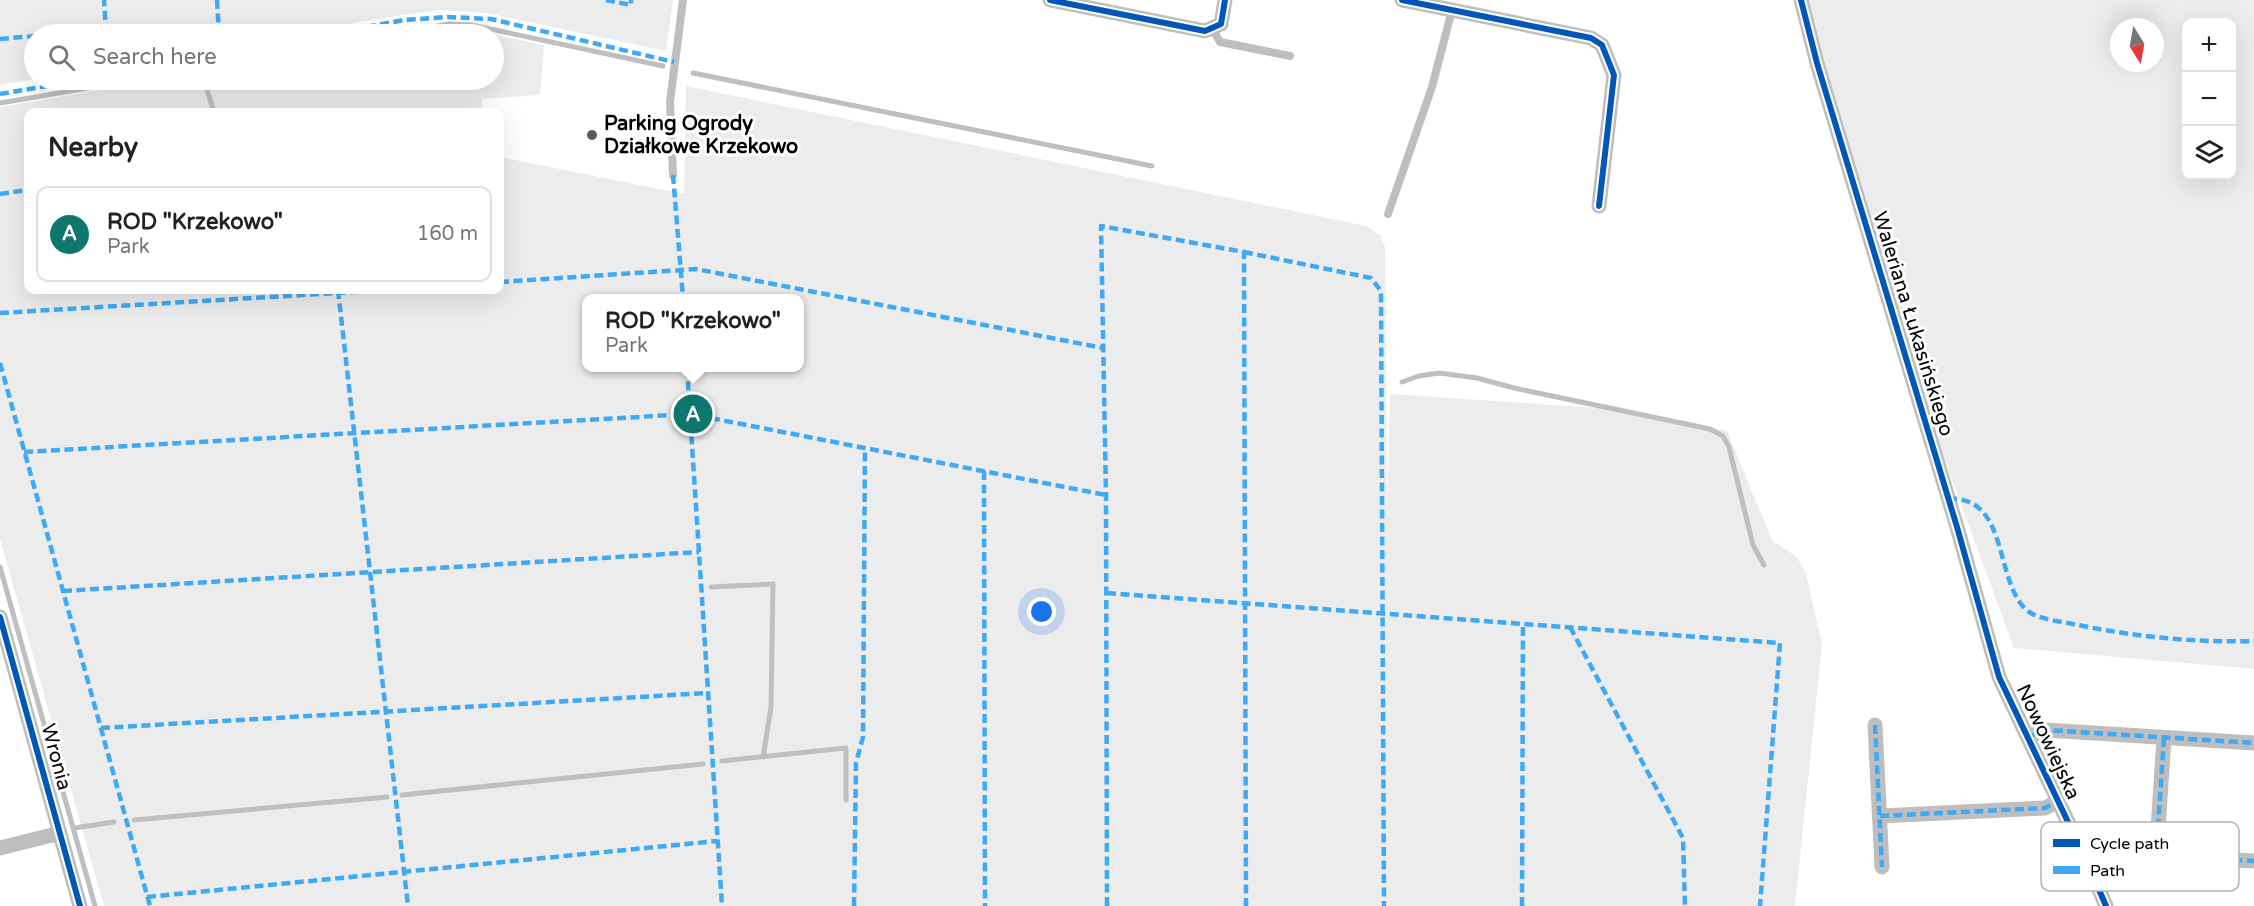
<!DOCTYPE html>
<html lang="en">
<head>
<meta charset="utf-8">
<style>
  :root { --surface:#fff; --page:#f2f2f2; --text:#222; --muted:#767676; --line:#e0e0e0; --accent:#0f766e }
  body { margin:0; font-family:"Varela Round",sans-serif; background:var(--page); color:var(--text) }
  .controls { position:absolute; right:18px; top:18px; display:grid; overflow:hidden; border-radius:12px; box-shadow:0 6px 24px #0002 }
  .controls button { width:54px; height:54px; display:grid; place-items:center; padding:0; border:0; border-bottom:2px solid var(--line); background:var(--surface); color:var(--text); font:30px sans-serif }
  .compass { position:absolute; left:2110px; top:18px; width:54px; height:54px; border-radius:50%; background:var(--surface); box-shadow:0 6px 24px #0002; rotate:169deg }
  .you { position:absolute; left:1042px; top:612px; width:21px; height:21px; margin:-15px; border:4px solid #fff; border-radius:50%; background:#1a73e8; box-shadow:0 0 0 9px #1a73e833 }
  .badge { display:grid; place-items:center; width:39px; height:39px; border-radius:50%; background:var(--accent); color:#fff; font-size:20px; font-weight:700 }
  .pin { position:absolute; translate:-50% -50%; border:3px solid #fff; box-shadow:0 2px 6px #0006 }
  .popup { position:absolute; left:582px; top:294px; width:222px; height:78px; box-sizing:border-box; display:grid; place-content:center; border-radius:12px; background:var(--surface); filter:drop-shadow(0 2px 4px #0005); font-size:20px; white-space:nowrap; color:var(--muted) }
  .popup b { font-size:22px; color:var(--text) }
  .popup::after { content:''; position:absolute; left:50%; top:100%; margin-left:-12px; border:12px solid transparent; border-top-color:var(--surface) }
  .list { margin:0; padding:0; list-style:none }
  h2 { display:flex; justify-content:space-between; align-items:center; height:78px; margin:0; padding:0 24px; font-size:26px }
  h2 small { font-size:20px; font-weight:400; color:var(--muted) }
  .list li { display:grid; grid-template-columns:39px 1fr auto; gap:18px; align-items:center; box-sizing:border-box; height:96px; margin:0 12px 12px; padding:0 12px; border:2px solid var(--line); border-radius:12px }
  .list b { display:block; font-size:22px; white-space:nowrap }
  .list p { margin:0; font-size:20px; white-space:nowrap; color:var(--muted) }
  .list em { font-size:20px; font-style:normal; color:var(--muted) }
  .icon { flex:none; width:33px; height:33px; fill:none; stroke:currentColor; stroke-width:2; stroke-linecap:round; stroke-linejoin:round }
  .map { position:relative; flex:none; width:2254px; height:906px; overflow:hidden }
  .search { position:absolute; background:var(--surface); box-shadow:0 6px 24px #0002; left:24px; top:24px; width:480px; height:66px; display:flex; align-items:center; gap:15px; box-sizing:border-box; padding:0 21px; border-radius:33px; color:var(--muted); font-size:22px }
  .panel { position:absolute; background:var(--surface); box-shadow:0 6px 24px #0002; left:24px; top:108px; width:480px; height:186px; border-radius:12px }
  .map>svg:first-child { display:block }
  .green { fill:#ececec; fill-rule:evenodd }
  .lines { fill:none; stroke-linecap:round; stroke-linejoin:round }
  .stream { stroke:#bfbfbf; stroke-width:5 }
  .service { stroke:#bebebe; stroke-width:8 }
  .minor { stroke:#bebebe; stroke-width:15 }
  .quiet { stroke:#3fa9f5; stroke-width:4.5; stroke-dasharray:9 4.5; stroke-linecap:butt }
  .cycleway-casing { stroke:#fff; stroke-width:10 }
  .cycleway { stroke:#0057b8; stroke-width:6 }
  .poi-dot { fill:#595959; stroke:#fff; stroke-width:2 }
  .labels { text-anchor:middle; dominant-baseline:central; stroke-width:6; stroke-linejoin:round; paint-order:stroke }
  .poi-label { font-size:20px; font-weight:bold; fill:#000; stroke:#fff; text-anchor:start }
  .street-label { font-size:20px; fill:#000; stroke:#fff }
  .key { fill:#fff; stroke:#b2b2b2; stroke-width:1.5 }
  .key-label { font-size:16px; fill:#000 }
</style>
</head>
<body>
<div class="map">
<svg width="2254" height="906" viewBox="0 0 2254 906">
  <rect width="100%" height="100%" fill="#fff"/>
  <path class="green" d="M0,0h673l-7,51 -179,-38 -47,-3 -39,5 -114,19h-253v45l-34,6z
    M1806,0h448v669l-240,-21 -73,-198zM2186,22h46v154h-46zM2119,27h36v36h-36z
    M462,28l82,17 -4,50 -58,4v13h-454v178h472v-133l184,37 2,-108 680,140 14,9 5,12 2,264 3,-117 224,15 113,22 45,109 25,17 9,17 16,70 -27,262h-1691l-104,-367v-432l159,-27h335v-46h-78zM586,298h214v70h-214z"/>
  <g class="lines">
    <path class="stream" d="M395,34l54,-10 23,1 191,41
      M693,73l459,93
      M204,80l10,32
      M0,103l135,-23
      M1402,382l17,-6 20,-3 38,5 37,10 196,41 13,7 6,11 24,98 11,20
      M0,567l95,339
      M711,587l62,-3 -2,123 -8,50
      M722,761l124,-13v52
      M402,795l301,-31
      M134,820l253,-23
      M74,828l40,-6"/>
    <path class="service" d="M1212,28l8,14 70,14
      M673,175l-3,-73 13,-102
      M1388,214l44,-127 20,-77"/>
    <path class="minor" d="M1050,0l155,31 16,-7 4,-24
      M1402,0l189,38 11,7 12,30 -15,131
      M1801,0l16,63 140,464 42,150 89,187 18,42
      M0,617l80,289
      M1875,725l7,142
      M2028,737l18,-7 208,13
      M2164,738l-7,106 2,6 8,6 87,5
      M1880,816l165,-8 13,-7
      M0,848l60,-15"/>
    <path class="quiet" d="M217,0l2,34
      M606,0l25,5v-5
      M48,34l58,-5 -2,-29
      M327,34l77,-14 44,-3 43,2 183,43
      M0,39l34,-3
      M0,94l82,-14
      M673,175l10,123
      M0,194l28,-4
      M1244,252l127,26 10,13 3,615
      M500,282l196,-13 407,79
      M338,290l70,616
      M0,313l387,-23
      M0,363l150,543
      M687,368l35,538
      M24,452l666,-38 416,81
      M984,471l1,435
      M1948,499c63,-4 45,86 81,113 11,7 27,9 39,11 62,13 123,20 186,18
      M63,591l636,-39
      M1107,593l673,50 -20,263
      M1570,627l113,211 2,68
      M1875,725l7,142
      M101,728l607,-35
      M2028,737l18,-7 208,13
      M2164,738l-7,106 2,6 8,6 87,5
      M1880,816l165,-8 13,-7
      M147,897l570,-56
      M854,906l2,-143 7,-26 2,-289
      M1107,906l-1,-411 -5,-269 143,26 2,654
      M1522,906l1,-282"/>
    <g class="cycleway-casing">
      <path id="cycleway" d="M1050,0l155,31 16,-7 4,-24
        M1402,0l189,38 11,7 12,30 -15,131
        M1801,0l16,63 140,464 42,150 89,187 18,42
        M0,617l80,289"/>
    </g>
    <use href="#cycleway" class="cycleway"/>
  </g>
  <circle class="poi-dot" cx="592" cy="135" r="6"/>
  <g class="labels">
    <g class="poi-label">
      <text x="604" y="124">Parking Ogrody<tspan x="604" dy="23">Działkowe Krzekowo</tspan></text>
    </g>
    <g class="street-label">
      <text transform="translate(1913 324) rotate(73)">Waleriana Łukasińskiego</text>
      <text transform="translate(2048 742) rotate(65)">Nowowiejska</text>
      <text transform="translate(56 757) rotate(75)">Wronia</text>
    </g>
  </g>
  <rect x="2041" y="822" width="198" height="69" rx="9" class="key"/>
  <rect x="2053" y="839" width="27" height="8" fill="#0057b8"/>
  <rect x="2053" y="866" width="27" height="8" fill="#3fa9f5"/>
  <g class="key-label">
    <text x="2090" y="849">Cycle path</text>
    <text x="2090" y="876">Path</text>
  </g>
</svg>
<div class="controls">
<button>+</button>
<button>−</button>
<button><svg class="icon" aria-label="layers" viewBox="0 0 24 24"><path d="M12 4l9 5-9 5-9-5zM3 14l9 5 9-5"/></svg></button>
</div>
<svg class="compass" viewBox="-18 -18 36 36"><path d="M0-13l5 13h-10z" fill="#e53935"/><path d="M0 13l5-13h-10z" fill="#767676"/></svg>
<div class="you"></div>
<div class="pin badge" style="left:693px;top:414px">A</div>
<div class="popup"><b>ROD &quot;Krzekowo&quot;</b>Park</div>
<div class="search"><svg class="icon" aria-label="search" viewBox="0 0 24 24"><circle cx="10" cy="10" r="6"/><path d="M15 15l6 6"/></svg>Search here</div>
<section class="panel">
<h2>Nearby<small></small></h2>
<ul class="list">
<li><span class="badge">A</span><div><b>ROD &quot;Krzekowo&quot;</b><p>Park</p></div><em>160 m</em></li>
</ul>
</section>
</div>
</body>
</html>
